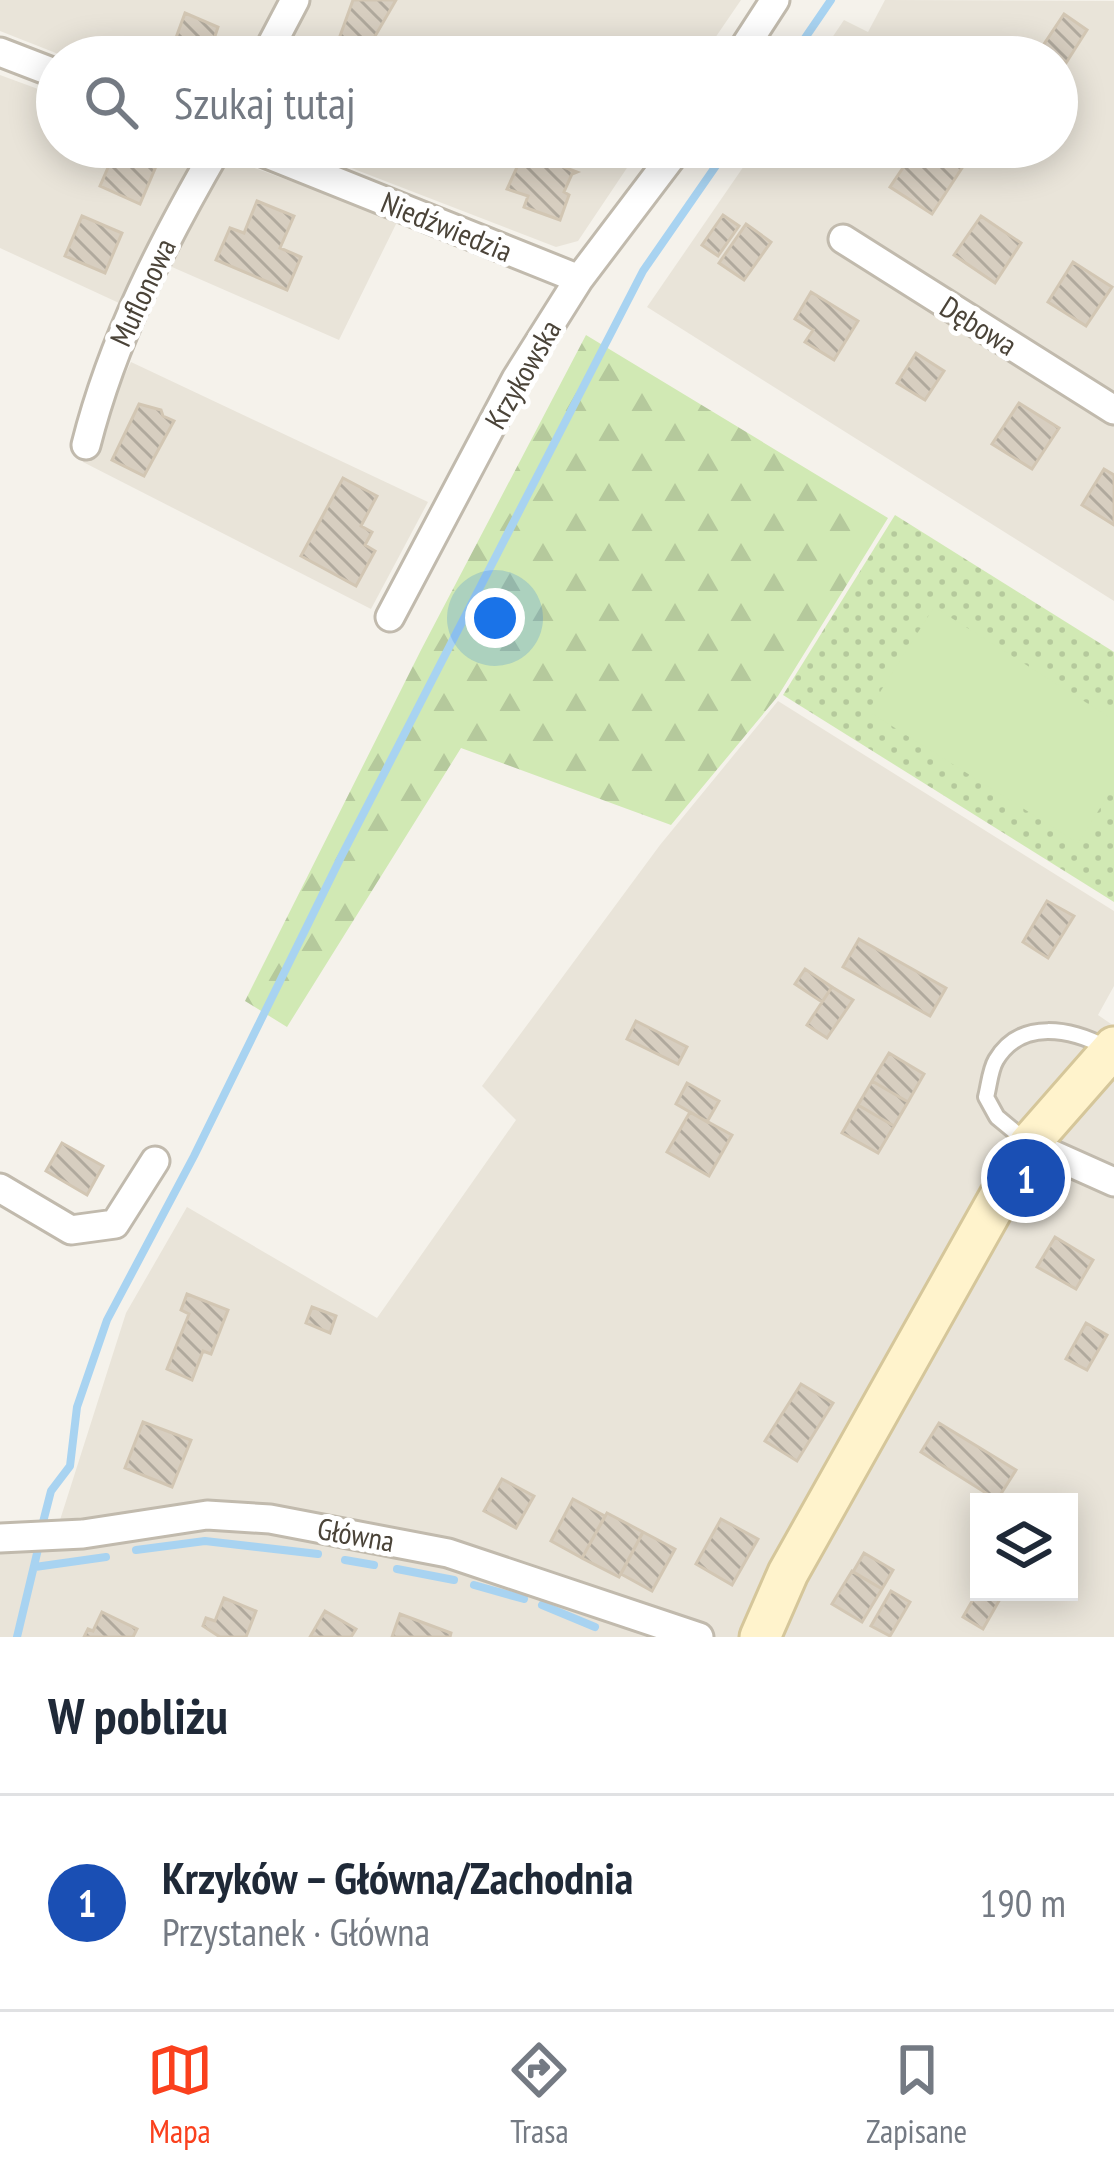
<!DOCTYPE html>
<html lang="pl">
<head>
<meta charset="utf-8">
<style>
  :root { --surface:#fff; --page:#f2f2f3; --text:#1f2937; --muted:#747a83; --line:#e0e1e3; --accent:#fa401d }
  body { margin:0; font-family:"PT Sans Narrow",sans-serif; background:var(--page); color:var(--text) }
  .controls { position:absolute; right:36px; bottom:36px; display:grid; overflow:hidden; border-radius:0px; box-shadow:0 6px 30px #0003 }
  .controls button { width:108px; height:108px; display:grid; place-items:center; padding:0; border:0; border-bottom:3px solid var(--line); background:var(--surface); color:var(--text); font:60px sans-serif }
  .you { position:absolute; left:495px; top:618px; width:42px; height:42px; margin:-30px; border:9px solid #fff; border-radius:50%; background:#1a73e8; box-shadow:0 0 0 18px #1a73e833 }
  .badge { display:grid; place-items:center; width:78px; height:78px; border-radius:50%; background:var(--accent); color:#fff; font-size:39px; font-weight:700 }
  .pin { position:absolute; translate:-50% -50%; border:6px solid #fff; box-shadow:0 3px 12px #0006 }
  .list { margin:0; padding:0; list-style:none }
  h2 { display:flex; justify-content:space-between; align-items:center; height:156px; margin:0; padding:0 48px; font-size:51px }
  h2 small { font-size:39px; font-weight:400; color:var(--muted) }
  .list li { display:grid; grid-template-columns:78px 1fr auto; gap:36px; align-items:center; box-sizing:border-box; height:216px; padding:0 48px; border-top:3px solid var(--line) }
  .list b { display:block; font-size:45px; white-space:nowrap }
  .list p { margin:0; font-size:39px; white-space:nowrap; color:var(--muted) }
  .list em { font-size:39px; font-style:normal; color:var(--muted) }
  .icon { flex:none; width:66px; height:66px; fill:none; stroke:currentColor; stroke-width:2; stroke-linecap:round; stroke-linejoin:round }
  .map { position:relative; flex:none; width:1114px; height:1637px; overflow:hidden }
  .search { position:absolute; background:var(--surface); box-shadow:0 6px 30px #0003; left:36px; right:36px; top:36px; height:132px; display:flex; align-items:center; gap:30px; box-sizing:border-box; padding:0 42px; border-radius:66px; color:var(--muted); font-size:45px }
  .sheet { height:372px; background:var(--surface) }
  nav { display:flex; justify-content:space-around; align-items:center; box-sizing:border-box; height:168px; border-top:3px solid var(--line); background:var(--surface); font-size:33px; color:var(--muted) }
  nav a { display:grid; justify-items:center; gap:6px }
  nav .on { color:var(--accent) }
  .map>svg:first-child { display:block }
  .residential { fill:#e9e4d9; fill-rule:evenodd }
  .forest { fill:url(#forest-firs) }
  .park { fill:url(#park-dots) }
  .pitch { fill:#d1e9b4 }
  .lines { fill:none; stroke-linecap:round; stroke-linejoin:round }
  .stream { stroke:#a8d3f1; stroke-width:8 }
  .building { fill:url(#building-back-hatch); stroke:#d2c6b3; stroke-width:3 }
  .lane-casing { stroke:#c1baad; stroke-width:20 }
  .street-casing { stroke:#c1baad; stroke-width:33 }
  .secondary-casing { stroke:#d5c69a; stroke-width:45 }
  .lane { stroke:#fff; stroke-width:14 }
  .street { stroke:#fff; stroke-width:27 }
  .secondary { stroke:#fff3cc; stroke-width:39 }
  .labels { text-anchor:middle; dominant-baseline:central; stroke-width:10; stroke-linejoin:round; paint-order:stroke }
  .street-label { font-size:30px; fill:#4a4338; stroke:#fff }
</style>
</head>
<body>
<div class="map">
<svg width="1114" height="1637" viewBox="0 0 1114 1637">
  <defs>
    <pattern id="forest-firs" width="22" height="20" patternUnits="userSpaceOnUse" patternTransform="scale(3)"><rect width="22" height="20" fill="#d1e9b4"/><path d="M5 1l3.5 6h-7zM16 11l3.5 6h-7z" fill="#b5c99c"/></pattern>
    <pattern id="park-dots" width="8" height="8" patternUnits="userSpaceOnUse" patternTransform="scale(3)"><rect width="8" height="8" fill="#d1e9b4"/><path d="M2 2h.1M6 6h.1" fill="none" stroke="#b5c99c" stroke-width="1.8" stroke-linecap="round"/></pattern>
    <pattern id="building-back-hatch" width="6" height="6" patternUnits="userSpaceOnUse" patternTransform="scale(3)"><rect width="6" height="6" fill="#d7cec0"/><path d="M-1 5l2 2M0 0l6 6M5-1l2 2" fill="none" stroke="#b0a99d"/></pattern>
  </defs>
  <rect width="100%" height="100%" fill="#f5f2eb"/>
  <path class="residential" d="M0,0h741l-39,57h-636l-66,-26z
    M885,0l229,1v600l-467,-294 110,-160h300v-90h-238l25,-37 24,12z
    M0,75l57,21v51h140l201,73 -59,120 -167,-73 -27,48 -145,-67z
    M297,147h344l-63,94 -22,6z
    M131,362l297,140 -57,107 -288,-147z
    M778,701l336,210v75l-16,29 16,11v611h-1114v-87h45l15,-30 66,-207 61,-106 190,111 139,-198 -34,-34 178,-241zM979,1502h90v90h-90z"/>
  <path class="forest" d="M586,335l302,183 -110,178 -107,129 -210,-77 -174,279 -42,-26 176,-351z"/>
  <path class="park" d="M895,515l219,137v250l-331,-207z"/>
  <path class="pitch" d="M934,607l180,113v66l-36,57 -210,-132z"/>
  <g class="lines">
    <path class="stream" d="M792,57l39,-57
      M41,1530l10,-39 19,-25 7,-59 30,-87 87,-164 148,-301 301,-584 86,-124
      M136,1550l69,-9 113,13
      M345,1560l29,5
      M35,1567l71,-10
      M397,1569l57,11
      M474,1585l50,14
      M542,1605l53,22
      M17,1637l22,-92"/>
  </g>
  <path class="building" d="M353,0h43l-29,50 -27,-14z
    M185,13l33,14 -10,30h-39z
    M1064,14l23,16 -21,33 -24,-16z
    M117,147l40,17 -17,40 -40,-18z
    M917,147h13l32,21 -30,46 -42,-27z
    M524,152l53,20 -5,2 -8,18 5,3 -9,25 -36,-13 4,-11 -21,-7z
    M257,201l37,15 -14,32 21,9 -14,33 -71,-30 14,-32 14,5z
    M723,215l16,11 -21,30 -16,-11z
    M82,216l40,17 -17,40 -40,-17z
    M981,216l40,27 -26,40 -41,-28z
    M746,224l25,18 -27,38 -25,-17z
    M1073,262l39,25 -26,39 -38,-24z
    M811,292l47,29 -24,39 -29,-18 8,-12 -18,-11z
    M916,353l28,18 -19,29 -28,-17z
    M1019,403l40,25 -27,41 -40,-25z
    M139,404l22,6 2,6 11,5 -30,55 -32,-16z
    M1104,469l10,6v50l-32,-20z
    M343,478l34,18 -16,30 11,6 -7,13 10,6 -19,35 -55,-30z
    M1047,901l27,15 -26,42 -25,-16z
    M859,939l87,49 -16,28 -87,-49z
    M805,969l27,18 -10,15 -27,-18z
    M832,987l21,13 -26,38 -20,-13z
    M636,1021l51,26 -9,17 -51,-25z
    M889,1053l35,21 -16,28 -36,-21z
    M872,1081l36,21 -14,24 -36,-21z
    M687,1083l32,18 -12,21 -31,-18z
    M858,1105l36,21 -16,27 -36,-20z
    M690,1112l42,23 -23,41 -42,-24z
    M62,1143l41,23 -16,29 -41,-24z
    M1055,1237l38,23 -17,29 -39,-22z
    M187,1294l41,16 -17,44 -8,-3 -11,29 -25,-11 22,-55 -8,-4z
    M312,1307l24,9 -6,17 -24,-10z
    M1086,1323l21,12 -20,35 -21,-11z
    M801,1384l32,19 -36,58 -32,-20z
    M143,1422l48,18 -19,47 -47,-19z
    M939,1423l77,47 -19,30 -76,-48z
    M502,1479l32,17 -18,32 -32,-17z
    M573,1499l32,17 -23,42 -31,-17z
    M607,1513l36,19 -24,45 -37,-19z
    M721,1519l37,20 -26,46 -36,-21z
    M643,1532l32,17 -23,42 -31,-17z
    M864,1553l29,17 -11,19 -29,-17z
    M852,1571l30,18 -20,33 -30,-18z
    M979,1589v3h25l-21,37 -20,-12z
    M891,1591l19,11 -20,34 -19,-10z
    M224,1598l32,13 -10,26h-26l-17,-11 3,-8 9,3z
    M325,1611l31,18 -5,8h-41z
    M102,1612l35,17 -4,8h-49l4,-8 5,2z
    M400,1614l51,19 -1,4h-58z"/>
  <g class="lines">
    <g class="lane-casing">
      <path id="lane" d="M1026,1141l-29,-24 -11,-20c3,-11 4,-27 10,-37 25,-42 76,-31 111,-12"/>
    </g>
    <g class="street-casing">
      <path id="street" d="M0,52l57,22
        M265,57l30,-57
        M738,57l37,-57
        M250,147l329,132
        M843,239l271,171
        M86,445c27,-107 77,-203 132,-298
        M390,617l126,-238 63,-100 100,-132
        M1029,1144l85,38
        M0,1188l71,42 44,-6 40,-63
        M0,1538l83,-4 124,-19 63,4 178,34 251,84"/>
    </g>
    <g class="secondary-casing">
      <path id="secondary" d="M760,1637l28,-64 241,-429 85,-97"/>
    </g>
    <use href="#lane" class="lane"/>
    <use href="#street" class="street"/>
    <use href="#secondary" class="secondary"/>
  </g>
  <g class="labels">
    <g class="street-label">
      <text transform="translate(447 226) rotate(22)">Niedźwiedzia</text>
      <text transform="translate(142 292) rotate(-65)">Muflonowa</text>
      <text transform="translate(979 325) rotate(32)">Dębowa</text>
      <text transform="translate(522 374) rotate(-60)">Krzykowska</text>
      <text transform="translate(356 1534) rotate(10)">Główna</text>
    </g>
  </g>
</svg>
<div class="controls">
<button><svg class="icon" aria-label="layers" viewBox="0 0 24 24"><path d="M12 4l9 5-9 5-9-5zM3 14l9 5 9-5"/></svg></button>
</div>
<div class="you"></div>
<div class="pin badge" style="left:1026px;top:1178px;background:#1a4fb4">1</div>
<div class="search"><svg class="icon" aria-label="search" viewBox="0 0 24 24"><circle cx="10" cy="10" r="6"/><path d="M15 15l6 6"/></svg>Szukaj tutaj</div>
</div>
<section class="sheet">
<h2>W pobliżu<small></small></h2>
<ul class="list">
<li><span class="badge" style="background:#1a4fb4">1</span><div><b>Krzyków – Główna/Zachodnia</b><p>Przystanek · Główna</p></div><em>190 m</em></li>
</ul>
</section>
<nav>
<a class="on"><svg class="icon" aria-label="map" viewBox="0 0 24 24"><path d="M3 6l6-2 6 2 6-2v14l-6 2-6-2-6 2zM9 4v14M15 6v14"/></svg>Mapa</a>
<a><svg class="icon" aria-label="directions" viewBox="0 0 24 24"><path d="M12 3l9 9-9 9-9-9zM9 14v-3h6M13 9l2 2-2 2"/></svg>Trasa</a>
<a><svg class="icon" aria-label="saved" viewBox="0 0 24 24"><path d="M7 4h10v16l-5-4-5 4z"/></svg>Zapisane</a>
</nav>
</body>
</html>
